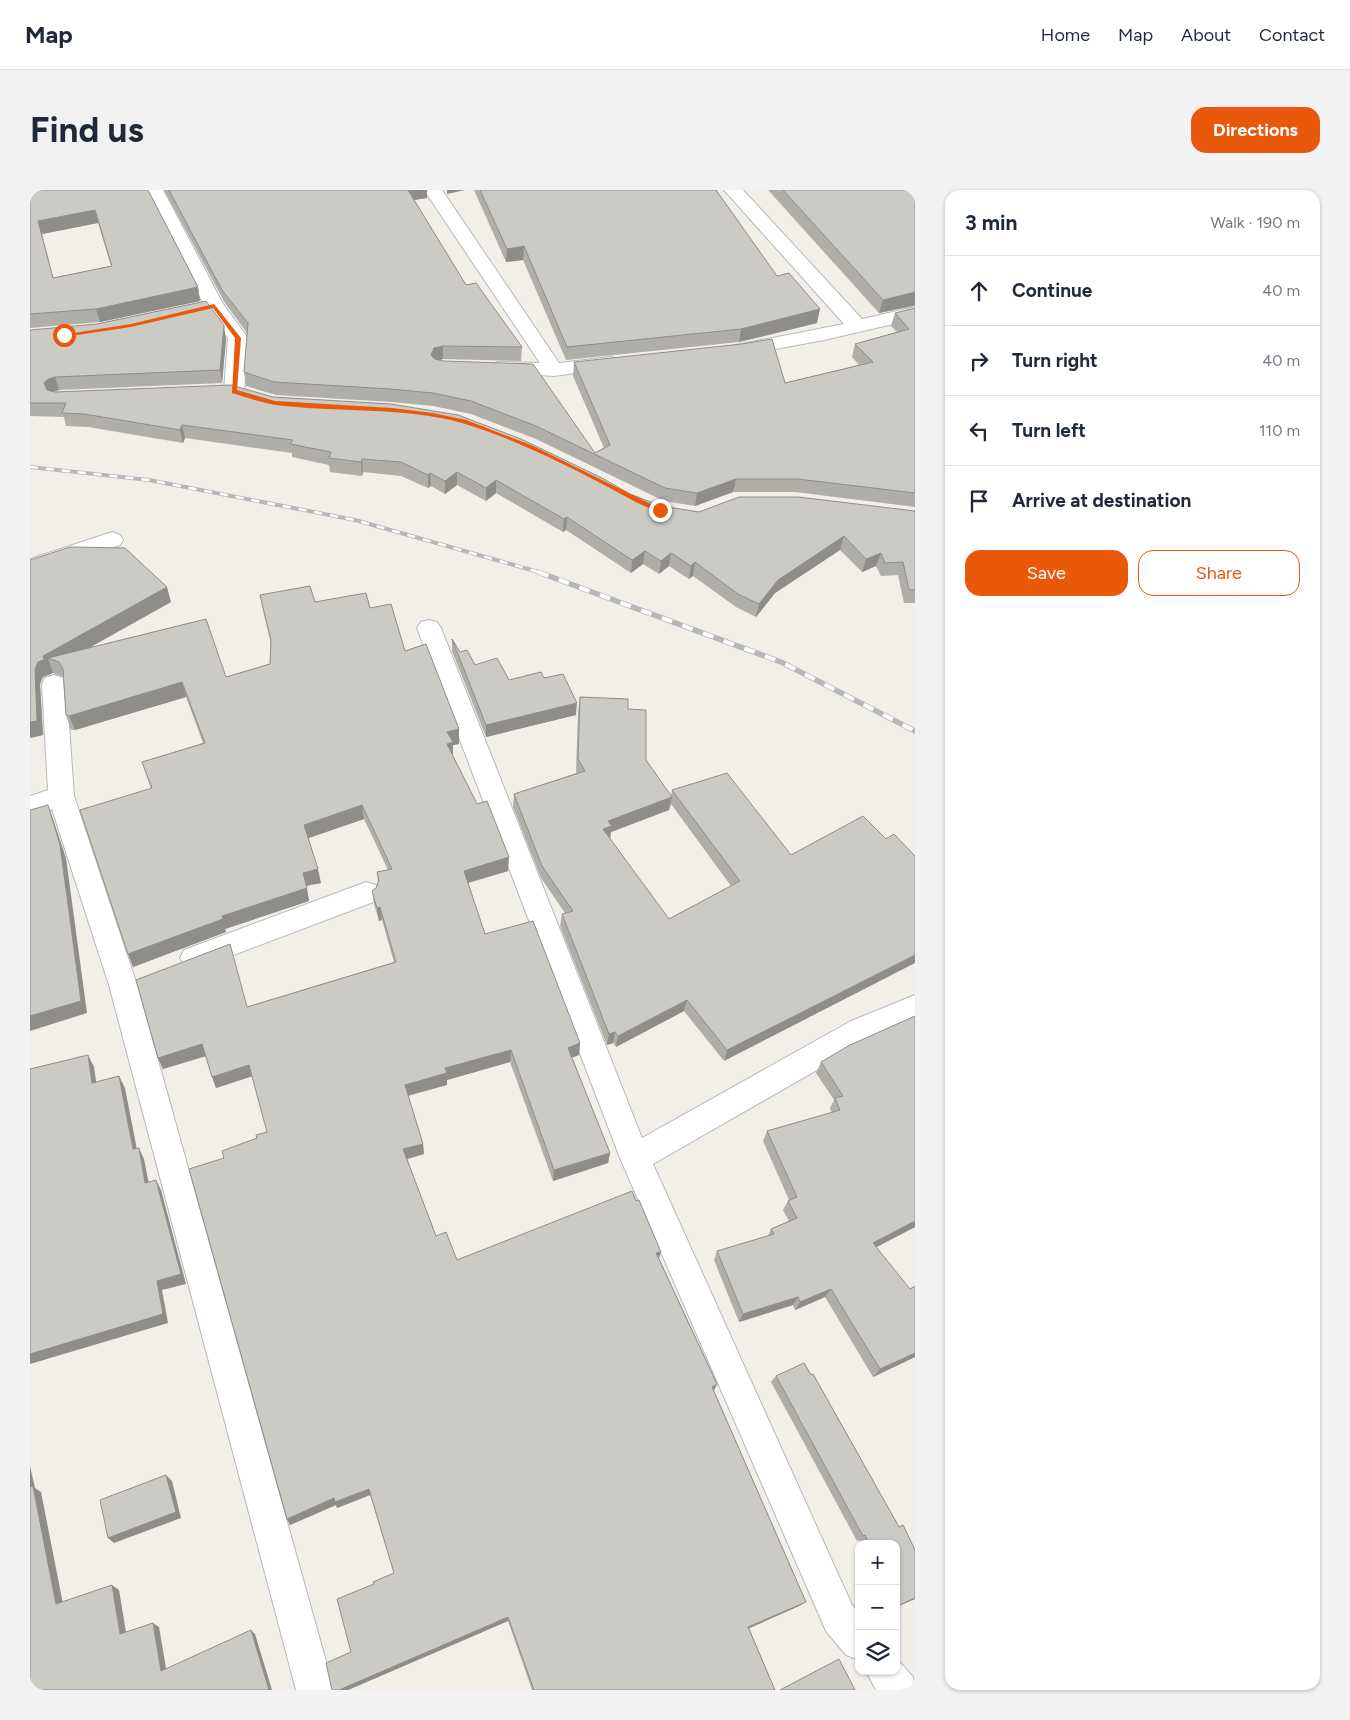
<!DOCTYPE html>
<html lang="en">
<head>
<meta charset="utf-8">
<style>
  :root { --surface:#fff; --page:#f2f2f3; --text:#1f2937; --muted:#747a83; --line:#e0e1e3; --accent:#ea580c }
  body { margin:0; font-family:Figtree,sans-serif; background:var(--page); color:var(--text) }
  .controls { position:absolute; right:15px; bottom:15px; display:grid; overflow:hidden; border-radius:10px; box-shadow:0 1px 4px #0004 }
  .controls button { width:45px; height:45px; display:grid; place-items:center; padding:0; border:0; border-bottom:1px solid var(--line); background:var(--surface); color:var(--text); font:25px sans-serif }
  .stop { position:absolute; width:15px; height:15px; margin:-11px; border:4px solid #ea580c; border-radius:50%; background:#fff }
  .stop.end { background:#ea580c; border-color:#fff; box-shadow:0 1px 5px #0008 }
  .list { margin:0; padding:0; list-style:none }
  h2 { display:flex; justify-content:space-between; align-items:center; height:65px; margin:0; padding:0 20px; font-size:21px }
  h2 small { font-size:16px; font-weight:400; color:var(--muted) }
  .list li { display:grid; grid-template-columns:32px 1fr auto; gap:15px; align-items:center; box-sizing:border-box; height:70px; padding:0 20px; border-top:1px solid var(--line) }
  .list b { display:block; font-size:19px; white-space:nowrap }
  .list em { font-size:16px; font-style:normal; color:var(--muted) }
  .actions { display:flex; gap:10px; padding:15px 20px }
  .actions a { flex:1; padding:11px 0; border:1px solid var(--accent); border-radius:15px; text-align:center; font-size:18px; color:var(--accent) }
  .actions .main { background:var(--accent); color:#fff }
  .icon { flex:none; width:28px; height:28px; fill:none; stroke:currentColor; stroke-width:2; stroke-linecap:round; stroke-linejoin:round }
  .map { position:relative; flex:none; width:885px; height:1500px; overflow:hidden; border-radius:15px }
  header { display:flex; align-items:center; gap:30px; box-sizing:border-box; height:70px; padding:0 25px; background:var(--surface); border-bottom:1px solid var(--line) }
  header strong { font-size:24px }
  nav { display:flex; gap:28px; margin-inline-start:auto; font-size:18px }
  .intro { display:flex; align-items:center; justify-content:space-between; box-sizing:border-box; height:120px; padding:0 30px }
  h1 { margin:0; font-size:35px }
  .button { padding:12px 22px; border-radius:15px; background:var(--accent); color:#fff; font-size:18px; font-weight:700 }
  main { display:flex; gap:30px; padding:0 30px }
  aside { flex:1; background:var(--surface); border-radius:15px; box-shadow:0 1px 4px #0004 }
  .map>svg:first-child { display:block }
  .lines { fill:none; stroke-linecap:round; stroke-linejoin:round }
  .minor-casing { stroke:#b5b8bc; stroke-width:2 }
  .minor { fill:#fff; fill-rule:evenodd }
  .rail-far1-casing { stroke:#b6b7b8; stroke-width:4 }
  .rail-casing { stroke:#b6b7b8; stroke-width:5.5 }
  .rail-far1 { stroke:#fff; stroke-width:2.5; stroke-dasharray:8; stroke-linecap:butt }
  .rail { stroke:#fff; stroke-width:4; stroke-dasharray:11; stroke-linecap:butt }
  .wall { fill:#afaea9; fill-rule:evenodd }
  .shaded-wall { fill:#8f8d8a }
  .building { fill:#cccac5; stroke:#8f8d8a; fill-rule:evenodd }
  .route { fill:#ea580c }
</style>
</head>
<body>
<header>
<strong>Map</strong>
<nav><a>Home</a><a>Map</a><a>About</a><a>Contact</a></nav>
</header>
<div class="intro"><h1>Find us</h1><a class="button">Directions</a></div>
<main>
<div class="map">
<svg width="885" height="1500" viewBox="0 0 885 1500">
  <rect width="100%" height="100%" fill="#f1efe8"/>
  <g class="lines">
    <g class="minor-casing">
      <path id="minor" d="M115,0h18l60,114 25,34 -4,53 -3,4 -7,2 -7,-2 -3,-4 4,-53 -24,-33z
        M394,0h18l117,173 52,-6 7,2 3,4 -3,4 -64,9 -62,-4 -3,-4 3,-4 7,-2 41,1z
        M694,0h19l119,129 53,-12v12l-91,21 -86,16 -7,-2 -3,-4 3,-4 113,-22z
        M82,342l8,3 3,5 -3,5 -90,30v-16z
        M399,430l8,2 4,6 201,510 209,-117 64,-26v25l-44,19 -218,125 199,441 7,8v47l-13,-5 -20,-24 -206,-473 -203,-530 4,-6z
        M24,485l9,3 3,6 8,112 63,189 197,705h-38l-187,-705 -57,-176 -22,7v-20l18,-6 -6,-106 3,-6z
        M336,692l10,3 3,8 -3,8 -182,69 -10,-4 -4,-8 4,-8z
        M866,1468l17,19 2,13h-39l-10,-19h30z"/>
    </g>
    <use href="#minor" class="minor"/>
    <g class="rail-far1-casing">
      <path id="rail-far1" d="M0,277l119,13 206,40 187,53"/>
    </g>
    <g class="rail-casing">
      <path id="rail" d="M508,382l243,90 134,69"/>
    </g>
    <use href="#rail-far1" class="rail-far1"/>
    <use href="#rail" class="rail"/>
  </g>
  <path class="wall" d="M0,0h118l50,97 2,14 -100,21 -70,6zM68,33l13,43 -58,12 -11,-44z
    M134,0h263v8l-13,2 52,85 56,62 -1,14 -78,-2 -4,1 156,93 9,-5 -31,-72 1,-14 211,21 74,-18 -7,-8 3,-13 42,-12 -6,-6 4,-13 20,-5v199l-120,-15h-62l-38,14 -31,-5 -128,-62 -65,-25 -38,-8 -41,-4 -116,-7 -30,-9 -2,-14 3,-39 -22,-30z
    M444,0h242l61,86 40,47 -78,19 -173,18 -43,-100 -17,2z
    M738,0h147v116l-36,7z
    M0,140l196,9 -4,44 -163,7 -6,2h2l218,5 357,97 31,12 38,6 216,-1v92h-11l-6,-28 -17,1 -5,-10 -14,6 -22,-22 -65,43 -19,24 -20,-10 -43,-31 -4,3 -20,-13 -10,8 -16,-10 -12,9 -65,-43 -3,2 -67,-39 -10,8 -29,-16 -12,9 -14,-8 -3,2 -27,-12 -38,-4 -1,4 -32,-4 -1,-7 -37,-8v-4l-107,-15 -2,5 -95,-16 -22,-1 -2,-9 -34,-1z
    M0,370l141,42 -82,46 137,29 44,-13 1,-20 -8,-34 -3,-15 110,13 35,43 54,78v15l-6,1v11l55,115 -40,12 17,51 95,109 -1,12 -7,3 38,95 -2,10 -55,18 -43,-119 -63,18v5l-39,11 15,48 1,10 -17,5 29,77 21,24 179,-59 23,57 58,126 -3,7 92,211 -7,4 -50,22 26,62h-243l-24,-69 -160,69h-16l19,-38 23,-68 20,-11 -24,-78 -33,13 -1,-3 -46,20 -3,-6 -63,-361 43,-26 -15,-56 -36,12 -10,-32 -43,13 -5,-11 89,-51 147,-45 -12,-42 -3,1 -5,-17 -2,-13 4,-3 2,-4 -1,-12 11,-2 -24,-51 -56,19 13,45 -15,3 3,15 -84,28 1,3 -93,35 -5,-13 23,-165 -9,-27 61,-19 -17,-46 -111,33h-4l-5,-15 -3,-38 -10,-4 -10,4 -3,7 3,51 -13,3z
    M422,449l8,13 15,13 34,15 35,-2 32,37 -90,22 -34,-86z
    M550,507l48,12 18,51 25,36 1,-6 119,65 -67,206 -40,-50 -68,36 -3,-4 -6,2 -47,-119 2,-12 3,-1 -24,-35 -28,-71 1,-13 63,-21 -1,-1 2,-61zM641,614l60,82 -62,33 -59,-80 1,-7 58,-22z
    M885,826v211l-39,20 39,110 -42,20 -48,-80 -30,13 -2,-5 -54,17 -25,-62 3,-9 51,-15 3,-7 18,-8 -6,-11 5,-9 1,-1 -26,-59 4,-10 65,-18 -2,-5 4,-8 -18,-27 5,-11z
    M774,1173l7,12 2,-1 86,153 4,-2 12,25v49l-19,8v-63h-35l-2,-4 -2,1 -86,-159 5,-6z"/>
  <path class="shaded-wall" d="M377,0h20v8l-20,3z
    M417,0h18l-18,4z
    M65,20l3,13 -56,11 -4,-13z
    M494,56l-1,14 -17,2 1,-13z
    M168,97l2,14 -100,21 -4,-13z
    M885,102v13l-36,8 4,-13z
    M790,119l-3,14 -78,19 2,-13z
    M194,135l2,14 -4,44 -2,-13z
    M413,156v13l-9,3 -3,-7 3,-7z
    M25,187l4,13 -8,2 -3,5 -4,-14 4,-4z
    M152,235l3,13 -2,5 -3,-13z
    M332,269l1,13 -1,4 -1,-14z
    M427,282v13l-12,9v-13z
    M400,283l1,13 -3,2v-13z
    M706,289l-3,13 -38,14 2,-13z
    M466,290v13l-10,8v-13z
    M537,327l-1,13 -3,2 1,-13z
    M814,346l-4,14 -65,43 -19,24 3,-13 19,-24z
    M615,361l-2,13 -12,9 1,-13z
    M641,363l-2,13 -10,8 2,-13z
    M851,363l-5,13 -14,6 4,-13z
    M665,372l-2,14 -4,3 2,-13z
    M137,397l4,15 -111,62 -1,-2 -11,-4 5,15 -10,4 -3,7 3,51 -13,3v-16l5,-53 3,-7 5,-6z
    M152,492l4,15 -111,33 -6,-14z
    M547,513l-1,12 -90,22v-12z
    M429,539v15l-6,1v11l-5,2 -1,-26z
    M642,607l-3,13 -58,22 -1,7 -7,-10 5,-8z
    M18,615l5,14 13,39 21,155 -57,18v-15z
    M332,615l2,14 -58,20 -2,-14z
    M479,667l-1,14 -44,13v-13z
    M288,679l3,14 -16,3 -2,-13z
    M277,698l2,13 -84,28 1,3 -93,35 -5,-13 94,-38z
    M350,717l2,13 -3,1 -2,-13z
    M885,765v8l-191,98 3,-11z
    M657,810l-3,11 -68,36 2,-11z
    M585,842l-2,11 -6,2 2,-11z
    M550,853l-1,12 -13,4 2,-11z
    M172,854l4,12 -43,13 -5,-11z
    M481,860l-1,12 -63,18v5l-41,11 -1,-11 40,-17z
    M58,865l6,12 4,28 -6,-12z
    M219,875l4,11 -37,12 -4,-11z
    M89,886l6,12 14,72 -6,-11z
    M393,954l1,10 -20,6 -1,-11z
    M109,958l5,11 7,35 -6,-11z
    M580,963l-2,10 -55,18 1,-11z
    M126,990l5,10 25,94 -24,6 6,33 -138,41v-10l127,-73z
    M885,1031v6l-48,25 6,-9z
    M631,1062l-3,9 -2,-8z
    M801,1099l-6,8 -30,13 5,-8z
    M768,1107l-5,8 -54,17 4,-8z
    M885,1163v4l-42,20 7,-8z
    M687,1194l-4,8 -1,-5z
    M0,1276l5,22 6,4 23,117 -8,-5 -26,-115z
    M136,1285l6,6 9,37 -67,25 -6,-5z
    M339,1299l1,6 -33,13 -1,-3 -46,20 -3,-6 47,-21z
    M82,1395l7,5 8,48 -7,-4z
    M885,1408v1l-19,8v-1z
    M776,1412l-7,4 -56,25 5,-4z
    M478,1427v4l-160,69h-9z
    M123,1433l6,4 8,47 -6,-3z
    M221,1440l4,4 17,56h-3z"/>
  <path class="building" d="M4,0h114l50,97 -102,22 -66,5v-123zM65,20l17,56 -59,12 -15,-57z
    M139,0h239l58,95 10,-2 46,64 -79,-1 -9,2 -3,7 4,4 8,2 90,3 62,89 15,-8 -36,-83 168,-18 30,-5 13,44 88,-21 -18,-18 54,-15 -14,-16 20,-5v185l-117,-14h-62l-39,14 -32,-5 -129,-62 -65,-25 -38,-8 -42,-4 -117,-7 -30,-10 4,-49 -26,-33z
    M450,0h236l61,86 12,-3 31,36 -79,20 -174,18 -43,-101 -17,3z
    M753,0h132v102l-32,8z
    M176,111l18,24 -4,45 -165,7 -7,2 -4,4 3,7 8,2 176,-7 42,12 118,7 67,11 63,24 81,39 28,16 31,12 38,6 40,-15h59l117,14v79h-6l-6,-28 -18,1 -4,-10 -15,6 -22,-23 -66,44 -19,24 -21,-10 -43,-32 -4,4 -20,-13 -10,8 -16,-10 -13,9 -65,-43 -3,2 -68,-39 -10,8 -29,-16 -12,9 -15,-8 -2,2 -27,-13 -39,-3 -1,3 -32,-4 2,-6 -41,-8 3,-4 -111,-15 -2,5 -96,-16 -22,-1 4,-10h-36v-73l67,-6z
    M40,357l55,1 42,39 -124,69 1,3 162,-40 20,58 44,-13 1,-24 -11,-45 50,-9 5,16 51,-9 4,15 21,-4 14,47 21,-7 33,85 -12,3 6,10 -6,2 30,60 10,-3 22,56 -45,14 21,63 48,-13 47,122 -12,5 42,105 -56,17 -43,-120 -66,18 2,5 -42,12 18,59 -20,5 33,87 10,-4 11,28 175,-69 4,10 3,-1 22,52 -5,1 61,131 -5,3 94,215 -58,25 27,63h-241l-26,-73 -169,73h-7l-6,-27 25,-11 -14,-53 37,-15 -1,-2 21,-9 -25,-84 -34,13 -1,-4 -47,21 -98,-350 35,-11 -2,-7 35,-13 -1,-3 11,-3 -18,-67 -37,12 -10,-33 -44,14 -22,-78 94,-36 17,63 149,-45 -16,-55 -3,1 -5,-17 4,-3 3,-8 -2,-8 15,-3 -30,-64 -58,20 14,44 -15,4 4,15 -85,28 1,3 -95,35 -48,-144 72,-22 -10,-26 63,-19 -23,-61 -113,34 -3,-1 -3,-46 -4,-7 -11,-4 -10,4 -3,7 2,52 -7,1v-162z
    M422,449l8,13 7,-2 8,15 22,-7 12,22 32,-8 3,6 19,-4 14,29 -91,22z
    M550,507l48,2v10l18,1v50l26,37 -64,24 4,5 -9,3 66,90 71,-38 -68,-91 55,-17 64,82 72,-39 23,23 8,-5 21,22v99l-188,95 -40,-50 -69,36 -3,-4 -6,2 -47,-120 11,-3 -31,-45 -28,-72 71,-23 -7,-12z
    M18,615l12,40 21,156 -51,15v-206z
    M885,826v205l-42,22 37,46 5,-3v67l-35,16 -49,-80 -31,13 -2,-5 -55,17 -26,-63 57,-17 -3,-5 26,-11 -9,-17 9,-4 -30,-66 73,-21 -5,-12 8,-2 -22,-34 29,-17z
    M58,865l4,28 27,-7 14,73 6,-1 6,35 11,-3 25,94 -24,7 6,33 -133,40v-285z
    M774,1173l7,12 2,-1 86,153 4,-2 12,25v48l-18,8 -1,-3v-59h-27l-4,-9 -2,1 -87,-160z
    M136,1285l10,37 -68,26 -8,-38z
    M3,1296l23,118 56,-19 8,49 33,-11 8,48 90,-41 18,60h-239v-203z
    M809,1469l16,31h-75z"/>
  <path class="route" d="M184,114l27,34 -4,52 38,11 117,7 41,5 33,7 65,25 132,65 -3,2c-19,-6 -35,-16 -52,-25 -44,-23 -98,-50 -146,-64 -60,-17 -125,-10 -186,-18 -15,-2 -30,-8 -44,-12l3,-55 -22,-30 -82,19 -67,10 -3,-2 70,-11z"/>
</svg>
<div class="controls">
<button>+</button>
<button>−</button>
<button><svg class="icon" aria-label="layers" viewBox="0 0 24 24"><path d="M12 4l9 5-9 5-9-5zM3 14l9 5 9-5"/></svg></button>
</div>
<div class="stop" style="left:34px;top:145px"></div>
<div class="stop end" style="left:630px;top:320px"></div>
</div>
<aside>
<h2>3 min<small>Walk · 190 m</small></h2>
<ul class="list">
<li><svg class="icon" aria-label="ahead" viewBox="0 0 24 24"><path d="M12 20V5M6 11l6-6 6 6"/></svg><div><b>Continue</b></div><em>40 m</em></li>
<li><svg class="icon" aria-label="right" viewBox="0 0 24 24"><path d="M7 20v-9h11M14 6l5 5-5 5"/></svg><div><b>Turn right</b></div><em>40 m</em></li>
<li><svg class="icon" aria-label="left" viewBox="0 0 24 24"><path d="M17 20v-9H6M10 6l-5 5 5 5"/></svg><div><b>Turn left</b></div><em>110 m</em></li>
<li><svg class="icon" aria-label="arrive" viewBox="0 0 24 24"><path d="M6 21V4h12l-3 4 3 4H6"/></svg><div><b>Arrive at destination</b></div></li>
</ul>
<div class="actions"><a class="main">Save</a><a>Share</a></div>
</aside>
</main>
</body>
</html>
